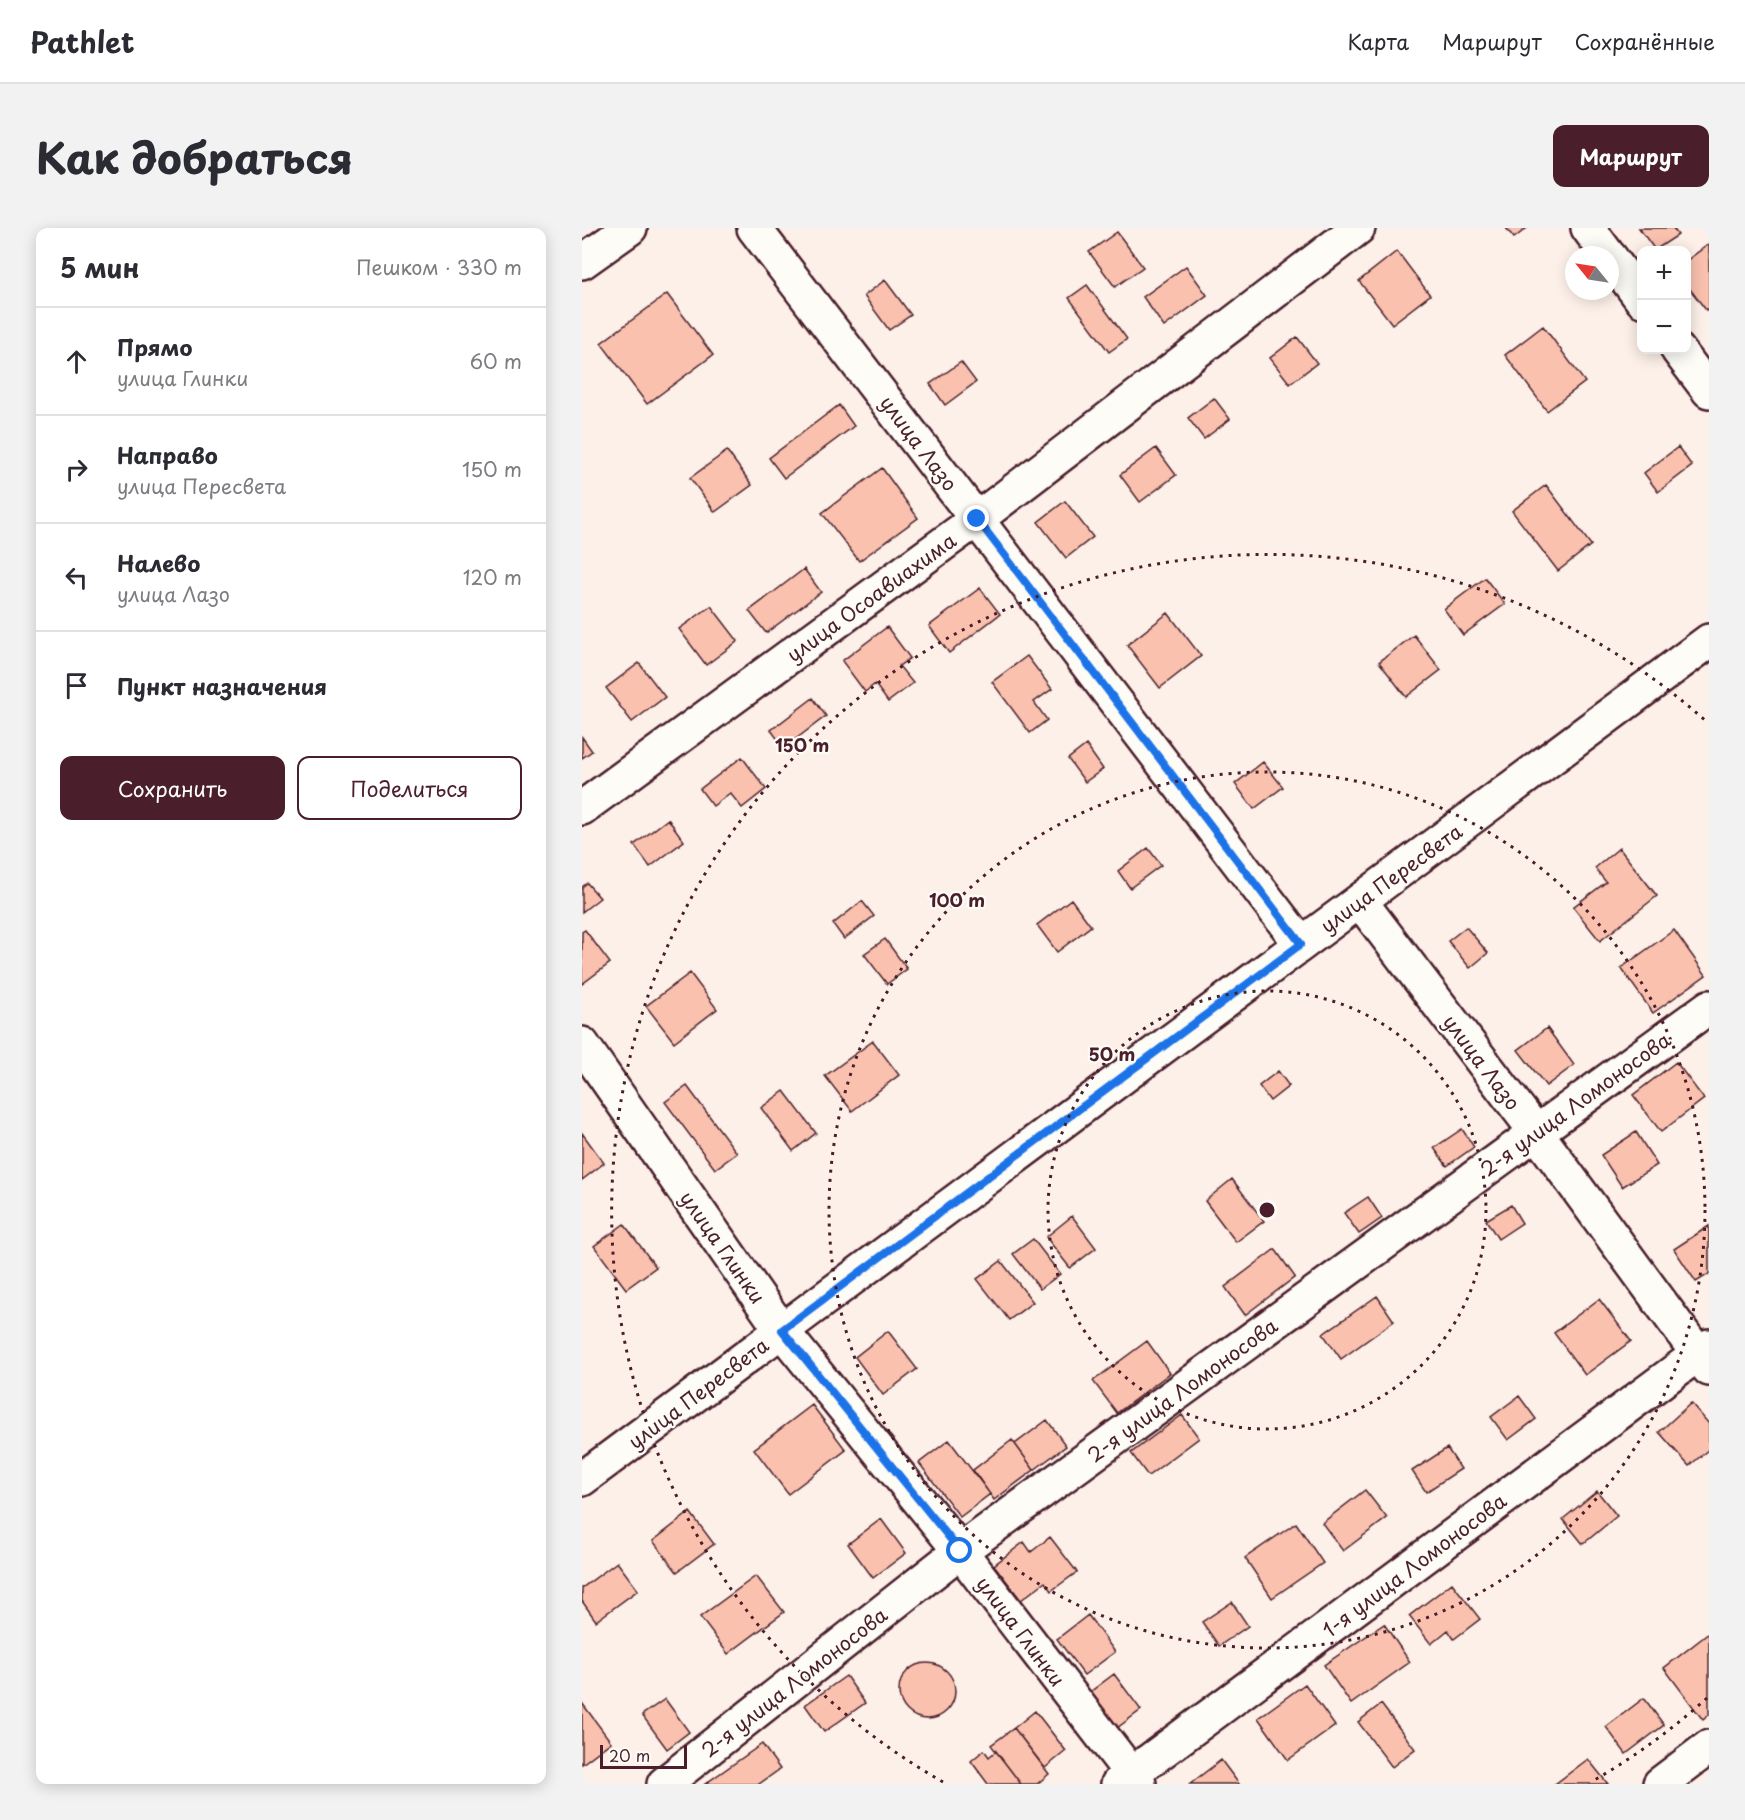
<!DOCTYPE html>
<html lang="ru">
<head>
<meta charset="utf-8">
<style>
  :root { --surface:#fff; --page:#f2f2f3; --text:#2b2b33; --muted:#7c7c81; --line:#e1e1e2; --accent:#4a1f2b }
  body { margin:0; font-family:"Playpen Sans",sans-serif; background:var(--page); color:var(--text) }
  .controls { position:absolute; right:18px; top:18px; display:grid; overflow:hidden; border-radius:12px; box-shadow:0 3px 15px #0003 }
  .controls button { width:54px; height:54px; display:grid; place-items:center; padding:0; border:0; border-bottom:2px solid var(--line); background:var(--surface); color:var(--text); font:30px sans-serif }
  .compass { position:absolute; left:983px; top:18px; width:54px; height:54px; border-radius:50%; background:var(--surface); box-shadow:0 3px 15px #0003; rotate:300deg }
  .scale { position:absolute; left:18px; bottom:15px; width:87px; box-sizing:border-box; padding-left:6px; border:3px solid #4a1f2b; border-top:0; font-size:16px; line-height:21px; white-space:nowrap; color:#4a1f2b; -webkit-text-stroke:4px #fdfcf7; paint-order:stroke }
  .stop { position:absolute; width:18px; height:18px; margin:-14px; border:4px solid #1a73e8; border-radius:50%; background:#fff }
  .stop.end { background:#1a73e8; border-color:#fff; box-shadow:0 2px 6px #0008 }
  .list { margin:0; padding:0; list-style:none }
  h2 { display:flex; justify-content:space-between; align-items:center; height:78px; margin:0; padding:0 24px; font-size:26px }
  h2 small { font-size:20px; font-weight:400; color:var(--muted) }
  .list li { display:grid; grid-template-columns:39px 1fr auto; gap:18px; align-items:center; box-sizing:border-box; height:108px; padding:0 24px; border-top:2px solid var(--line) }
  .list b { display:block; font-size:22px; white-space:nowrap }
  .list p { margin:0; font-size:20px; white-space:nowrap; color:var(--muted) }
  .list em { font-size:20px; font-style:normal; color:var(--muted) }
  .actions { display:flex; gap:12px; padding:18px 24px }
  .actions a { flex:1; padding:14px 0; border:2px solid var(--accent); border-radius:12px; text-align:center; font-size:21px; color:var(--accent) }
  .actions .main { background:var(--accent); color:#fff }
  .icon { flex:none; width:33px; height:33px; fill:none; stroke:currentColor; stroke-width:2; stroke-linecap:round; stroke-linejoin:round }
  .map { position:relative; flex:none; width:1127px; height:1556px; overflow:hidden; border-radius:12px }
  header { display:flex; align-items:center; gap:36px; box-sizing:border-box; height:84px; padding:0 30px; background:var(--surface); border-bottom:2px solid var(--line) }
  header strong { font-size:28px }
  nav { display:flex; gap:33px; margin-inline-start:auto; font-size:21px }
  .intro { display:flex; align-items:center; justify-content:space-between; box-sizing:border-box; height:144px; padding:0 36px }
  h1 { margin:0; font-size:42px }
  .button { padding:15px 27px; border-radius:12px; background:var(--accent); color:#fff; font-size:21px; font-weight:700 }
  main { display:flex; gap:36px; padding:0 36px }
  aside { flex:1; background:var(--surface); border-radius:12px; box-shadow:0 3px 15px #0003 }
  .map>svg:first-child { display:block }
  .building { fill:#f9c1ae; stroke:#4a1f2b; stroke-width:1.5 }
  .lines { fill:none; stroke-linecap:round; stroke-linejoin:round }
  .minor-casing { stroke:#4a1f2b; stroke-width:38 }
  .major-casing { stroke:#4a1f2b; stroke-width:38 }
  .minor { stroke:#fdfcf7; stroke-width:33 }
  .major { stroke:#fdfcf7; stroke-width:33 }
  .route { stroke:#1a73e8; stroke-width:8 }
  .ring { fill:none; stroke:#4a1f2b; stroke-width:3; stroke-dasharray:3 6 }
  .labels { text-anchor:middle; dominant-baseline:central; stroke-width:4.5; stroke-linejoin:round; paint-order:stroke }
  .street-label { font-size:20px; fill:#4a1f2b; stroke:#fdfcf7 }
  .centre { fill:#4a1f2b; stroke:#fdfcf7; stroke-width:3 }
  .ring-label { font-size:18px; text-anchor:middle; font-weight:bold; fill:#4a1f2b; stroke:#fdfcf7; stroke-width:4.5; stroke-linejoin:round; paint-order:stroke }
</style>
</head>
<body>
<header>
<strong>Pathlet</strong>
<nav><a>Карта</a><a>Маршрут</a><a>Сохранённые</a></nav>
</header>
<div class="intro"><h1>Как добраться</h1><a class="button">Маршрут</a></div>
<main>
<aside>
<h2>5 мин<small>Пешком · 330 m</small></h2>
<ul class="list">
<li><svg class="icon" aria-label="ahead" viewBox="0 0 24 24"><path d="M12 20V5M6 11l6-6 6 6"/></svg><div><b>Прямо</b><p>улица Глинки</p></div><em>60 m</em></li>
<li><svg class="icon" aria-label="right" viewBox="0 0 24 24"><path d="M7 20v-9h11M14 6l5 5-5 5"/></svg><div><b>Направо</b><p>улица Пересвета</p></div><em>150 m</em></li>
<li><svg class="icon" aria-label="left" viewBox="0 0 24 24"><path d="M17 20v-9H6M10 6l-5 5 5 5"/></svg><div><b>Налево</b><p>улица Лазо</p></div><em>120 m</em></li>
<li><svg class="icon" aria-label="arrive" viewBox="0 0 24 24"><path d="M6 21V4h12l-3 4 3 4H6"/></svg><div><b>Пункт назначения</b></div></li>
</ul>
<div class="actions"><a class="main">Сохранить</a><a>Поделиться</a></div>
</aside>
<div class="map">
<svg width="1127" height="1556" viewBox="0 0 1127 1556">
  <rect width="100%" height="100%" fill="#fcf0e8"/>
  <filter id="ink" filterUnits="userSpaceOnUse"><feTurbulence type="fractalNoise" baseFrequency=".0167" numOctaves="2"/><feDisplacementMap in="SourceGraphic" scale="12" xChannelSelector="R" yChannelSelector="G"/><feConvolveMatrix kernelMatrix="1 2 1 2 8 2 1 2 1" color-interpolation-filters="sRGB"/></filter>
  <g filter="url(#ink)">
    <path class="building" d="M924,0h21l-13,10z
      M1057,0h34l5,7 -23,15z
      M535,4l26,35 -28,20 -26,-35z
      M1127,16v63l-3,3 -20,-26v-23z
      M815,23l33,44 -38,29 -33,-43z
      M604,38l21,29 -43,32 -21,-30z
      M303,52l26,35 -22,15 -25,-34z
      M505,57l40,54 -18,13 -40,-54z
      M85,66l46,61 -66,49 -46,-61z
      M961,98l42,56 -38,29 -42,-56z
      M715,109l20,26 -27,21 -20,-26z
      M379,134l15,20 -31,23 -15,-21z
      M632,170l16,21 -26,20 -16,-21z
      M257,177l15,21 -70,52 -15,-20z
      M1096,219l14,19 -34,26 -14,-19z
      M574,220l20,27 -36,27 -20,-27z
      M145,223l25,34 -37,27 -25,-34z
      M300,240l36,50 -59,43 -37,-48z
      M964,257l45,60 -33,26 -46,-60z
      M483,273l28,36 -27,21 -28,-36z
      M222,341l17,23 -55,41 -17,-22z
      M903,350l20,26 -42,31 -19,-26z
      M398,360l20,26 -51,39 -20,-27z
      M129,378l27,35 -32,24 -27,-36z
      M586,385l33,43 -41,32 -33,-43z
      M305,399l23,31 -11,8 14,17 -25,19 -13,-18 -10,8 -23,-31z
      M832,407l27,35 -35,27 -27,-35z
      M445,428l25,33 -18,13 13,18 -17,13 -38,-51z
      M57,435l26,34 -33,25 -26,-34z
      M231,470l13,18 -42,32 -13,-18z
      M0,509l10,14 -10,7z
      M504,517l17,24 -18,13 -17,-23z
      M160,529l24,32 -24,19 -12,-15 -17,13 -13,-17z
      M681,534l20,25 -29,22 -19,-25z
      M86,591l16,22 -34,26 -16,-22z
      M566,620l13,17 -31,23 -12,-17z
      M1037,620l38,48 -57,45 -27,-34 33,-25 -11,-14z
      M5,655l13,15 -18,14v-25z
      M489,671l20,27 -34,26 -20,-27z
      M280,673l12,15 -30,23 -11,-15z
      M884,699l22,26 -18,15 -22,-27z
      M3,702l25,33 -28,21v-52z
      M1092,702l32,45 -53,38 -32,-45z
      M303,711l22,30 -20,15 -23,-30z
      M108,745l27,36 -43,33 -28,-36z
      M965,800l27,37 -28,21 -28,-36z
      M291,813l26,34 -47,36 -27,-35z
      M1094,834l28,37 -43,33 -28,-37z
      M696,843l11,15 -19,15 -11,-15z
      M105,858l50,67 -22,16 -50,-67z
      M202,863l32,42 -23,18 -32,-43z
      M880,901l12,18 -27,19 -13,-18z
      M1054,904l21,33 -35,22 -21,-32z
      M0,905l22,30 -22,17z
      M650,951l32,42 -28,21 -31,-41z
      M786,969l14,21 -23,16 -15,-21z
      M929,977l11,18 -24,16 -12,-19z
      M490,988l24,32 -26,20 -24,-31z
      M42,996l32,43 -30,22 -32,-43z
      M1127,998v48l-13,8 -22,-33z
      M451,1011l27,35 -20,15 -27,-35z
      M693,1021l20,28 -50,38 -20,-28z
      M419,1033l32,41 -24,18 -32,-41z
      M795,1068l17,25 -53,38 -18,-25z
      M1017,1071l32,42 -46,34 -31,-42z
      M306,1103l29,38 -34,26 -28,-38z
      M565,1113l23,32 -53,40 -24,-32z
      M937,1168l17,23 -28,21 -17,-23z
      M1109,1175l18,21v25l-20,17 -30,-34z
      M230,1177l34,45 -58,44 -34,-45z
      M600,1187l17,23 -51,38 -17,-23z
      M465,1192l19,26 -32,24 -19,-26z
      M367,1212l41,54 -30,23 -41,-54z
      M430,1212l22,30 -40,30 -21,-30z
      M865,1220l14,21 -35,23 -14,-21z
      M783,1262l22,28 -44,33 -21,-28z
      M1015,1263l20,25 -34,28 -20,-25z
      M108,1284l24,32 -37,28 -24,-31z
      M299,1291l25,34 -33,25 -25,-34z
      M714,1295l27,40 -51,35 -27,-40z
      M468,1309l27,35 -26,19 -6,-9 -24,18 -27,-35 30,-23 7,10z
      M35,1334l21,28 -42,31 -14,-20v-13z
      M174,1348l28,36 -56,42 -28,-37z
      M870,1355l28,36 -26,20 -6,-9 -17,14 -22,-28z
      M650,1374l16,24 -29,20 -17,-24z
      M506,1387l27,37 -31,23 -27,-36z
      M802,1396l26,38 -59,42 -27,-39z
      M1127,1405v82l-6,5 -39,-52z
      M317 1463a28 28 0 1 1 56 0a28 28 0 1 1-56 0Z
      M532,1446l27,36 -24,18 -27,-36z
      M264,1448l19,27 -41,29 -19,-27z
      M723,1456l30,42 -47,34 -30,-42z
      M1062,1470l20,27 -38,29 -20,-27z
      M83,1471l24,33 -22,17 -25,-34z
      M0,1475l29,39 -29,22z
      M799,1476l34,45 -23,18 -34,-45z
      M453,1483l31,40 -21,17 -31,-40z
      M432,1500l35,46 -12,10h-16l-30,-39z
      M180,1516l18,25 -21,15h-54z
      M402,1522l5,7 7,-6 25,33h-33l-17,-23z
      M1006,1531l20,25h-53z
      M639,1532l18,24h-49z"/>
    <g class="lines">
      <g class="minor-casing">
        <path id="minor" d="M172,0l547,716
          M1006,0l20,27
          M1028,29l32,43
          M0,34l48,-34
          M1096,122l31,41
          M0,580l395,-289 381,-291
          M778,673l176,231 173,237
          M0,816l200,287 178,220 179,233
          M82,1556l296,-233 749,-544
          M536,1556l591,-438
          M1078,1556l49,-37"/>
      </g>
      <g class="major-casing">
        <path id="major" d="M0,1251l1127,-838"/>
      </g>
      <use href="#minor" class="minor"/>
      <use href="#major" class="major"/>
    </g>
  </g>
  <g class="lines" filter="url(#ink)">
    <path class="route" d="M378,1323l-178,-221 519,-386 -324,-425"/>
  </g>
  <g class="ring">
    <circle cx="685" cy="982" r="219"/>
    <circle cx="685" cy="982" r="438"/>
    <path d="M1125 1470A657 657 0 0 1 1009 1554M361 1554A657 657 0 1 1 1125 494"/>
  </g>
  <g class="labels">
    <g class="street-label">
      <text transform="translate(337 215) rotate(53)">улица Лазо</text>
      <text transform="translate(289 369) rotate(-36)">улица Осоавиахима</text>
      <text transform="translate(809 650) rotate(-36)">улица Пересвета</text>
      <text transform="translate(900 834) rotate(53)">улица Лазо</text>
      <text transform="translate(993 876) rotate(-36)">2-я улица Ломоносова</text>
      <text transform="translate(141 1019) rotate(55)">улица Глинки</text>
      <text transform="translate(600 1162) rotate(-36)">2-я улица Ломоносова</text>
      <text transform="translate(116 1165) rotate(-37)">улица Пересвета</text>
      <text transform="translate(832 1337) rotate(-37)">1-я улица Ломоносова</text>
      <text transform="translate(439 1403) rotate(53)">улица Глинки</text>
      <text transform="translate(212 1454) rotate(-38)">2-я улица Ломоносова</text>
    </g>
  </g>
  <circle cx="685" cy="982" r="9" class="centre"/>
  <g class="ring-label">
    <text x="220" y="524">150 m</text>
    <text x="375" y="679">100 m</text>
    <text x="530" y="833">50 m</text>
  </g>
</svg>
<div class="controls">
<button>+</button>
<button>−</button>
</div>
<svg class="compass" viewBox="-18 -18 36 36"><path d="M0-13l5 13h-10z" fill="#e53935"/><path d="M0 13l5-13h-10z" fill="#7c7c81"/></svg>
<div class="scale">20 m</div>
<div class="stop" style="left:378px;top:1323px"></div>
<div class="stop end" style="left:395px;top:291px"></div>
</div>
</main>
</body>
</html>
